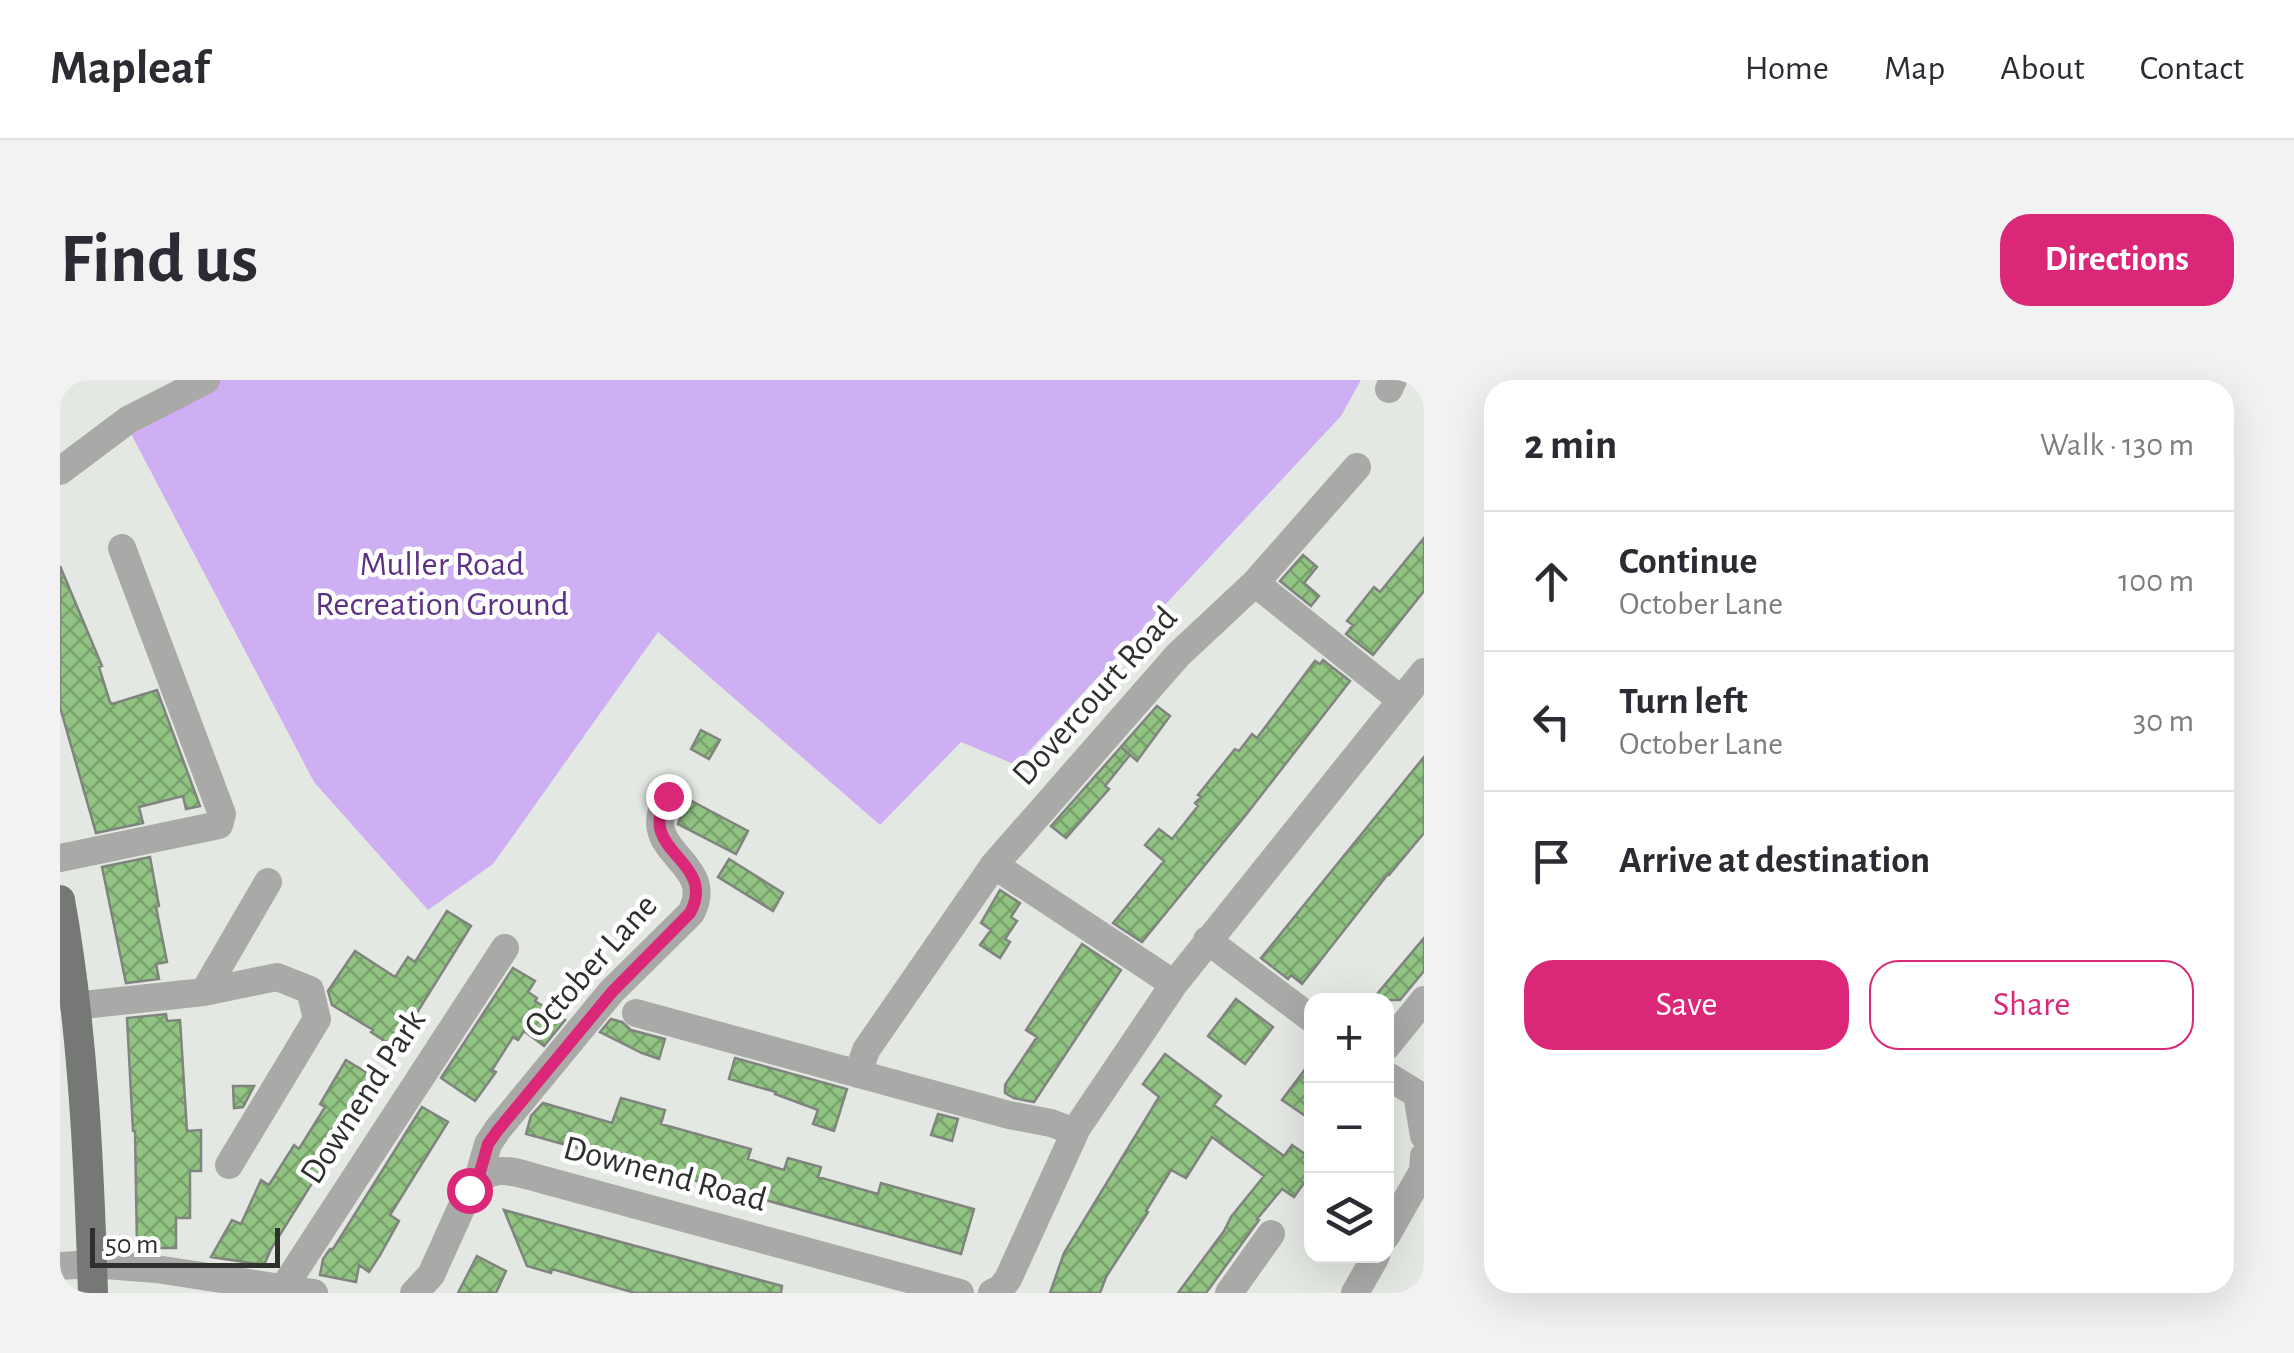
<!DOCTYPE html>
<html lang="en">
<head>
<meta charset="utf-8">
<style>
  :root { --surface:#fff; --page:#f2f2f3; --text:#2b2b33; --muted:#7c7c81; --line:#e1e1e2; --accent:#db2777 }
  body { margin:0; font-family:"Alegreya Sans",sans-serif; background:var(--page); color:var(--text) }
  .controls { position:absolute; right:30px; bottom:30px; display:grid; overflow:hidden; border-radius:20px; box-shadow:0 10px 40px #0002 }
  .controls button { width:90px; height:90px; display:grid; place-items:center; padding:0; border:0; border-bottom:2px solid var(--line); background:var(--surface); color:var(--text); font:50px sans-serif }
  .scale { position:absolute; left:30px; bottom:25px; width:190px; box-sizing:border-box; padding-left:10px; border:5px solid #2e302e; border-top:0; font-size:28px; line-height:35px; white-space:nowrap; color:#2e302e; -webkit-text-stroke:8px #fff; paint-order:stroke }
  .stop { position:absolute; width:30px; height:30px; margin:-22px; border:8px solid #db2777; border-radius:50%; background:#fff }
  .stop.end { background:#db2777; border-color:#fff; box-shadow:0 2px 10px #0008 }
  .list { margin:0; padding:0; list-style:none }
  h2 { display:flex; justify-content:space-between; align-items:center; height:130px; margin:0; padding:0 40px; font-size:42px }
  h2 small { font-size:32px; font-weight:400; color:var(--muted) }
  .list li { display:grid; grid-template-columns:65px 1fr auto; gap:30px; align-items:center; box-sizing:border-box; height:140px; padding:0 40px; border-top:2px solid var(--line) }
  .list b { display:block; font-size:38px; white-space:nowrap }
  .list p { margin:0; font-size:32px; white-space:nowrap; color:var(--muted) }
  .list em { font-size:32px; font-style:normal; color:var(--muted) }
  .actions { display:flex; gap:20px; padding:30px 40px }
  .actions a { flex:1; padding:22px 0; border:2px solid var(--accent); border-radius:30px; text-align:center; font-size:35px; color:var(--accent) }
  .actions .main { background:var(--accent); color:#fff }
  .icon { flex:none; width:55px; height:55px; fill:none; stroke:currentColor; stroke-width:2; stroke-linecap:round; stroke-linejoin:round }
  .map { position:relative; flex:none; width:1364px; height:913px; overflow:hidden; border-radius:30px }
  header { display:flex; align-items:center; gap:60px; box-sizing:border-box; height:140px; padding:0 50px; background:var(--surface); border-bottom:2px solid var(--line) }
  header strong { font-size:48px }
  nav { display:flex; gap:55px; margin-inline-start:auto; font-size:35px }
  .intro { display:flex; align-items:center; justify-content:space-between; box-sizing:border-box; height:240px; padding:0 60px }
  h1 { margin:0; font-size:70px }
  .button { padding:25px 45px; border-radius:30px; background:var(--accent); color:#fff; font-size:35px; font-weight:700 }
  main { display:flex; gap:60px; padding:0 60px }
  aside { flex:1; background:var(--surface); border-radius:30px; box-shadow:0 10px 40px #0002 }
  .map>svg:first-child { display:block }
  .park { fill:#ceaff3 }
  .building { fill:url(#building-cross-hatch); stroke:#80847f; stroke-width:2.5 }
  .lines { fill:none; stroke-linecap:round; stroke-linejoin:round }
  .minor { stroke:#a9aaa8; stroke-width:28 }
  .major { stroke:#757874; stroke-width:30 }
  .route { stroke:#db2777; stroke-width:12 }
  .labels { text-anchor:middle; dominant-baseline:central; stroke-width:9; stroke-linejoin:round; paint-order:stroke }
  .park-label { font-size:35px; fill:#5d3286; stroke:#fff }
  .street-label { font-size:35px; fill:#2e302e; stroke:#fff }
</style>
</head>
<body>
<header>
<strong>Mapleaf</strong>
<nav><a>Home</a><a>Map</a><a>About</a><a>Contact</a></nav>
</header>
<div class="intro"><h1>Find us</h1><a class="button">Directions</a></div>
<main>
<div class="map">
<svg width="1364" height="913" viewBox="0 0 1364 913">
  <defs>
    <pattern id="building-cross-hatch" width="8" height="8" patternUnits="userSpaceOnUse" patternTransform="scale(2.5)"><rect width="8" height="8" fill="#91c482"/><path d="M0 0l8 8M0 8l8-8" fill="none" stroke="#77a06b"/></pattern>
  </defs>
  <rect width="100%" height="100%" fill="#e4e8e3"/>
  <path class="park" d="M126,0h1175l-20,36 -325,349 -55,-23 -81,83 -222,-193 -165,232 -65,46 -114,-128 -195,-371z"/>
  <path class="building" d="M1364,158v53l-51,64 -27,-21 7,-9 -6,-4 27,-34 6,5z
    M1243,175l14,12 -13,16 15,13 -8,10 -31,-25z
    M0,186l42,100 -3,1 11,35 2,2 45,-14 43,116 -14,3 -3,-13 -44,11 4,16 -47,10 -36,-126z
    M1263,280l27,21 -105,135 -103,126 -29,-19 51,-62 -19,-16 14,-16 13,10 26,-33 -3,-3 6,-6 -3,-2 37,-46 4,2 13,-17 5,4 58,-77 5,3z
    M1097,326l13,10 -33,45 -16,-14z
    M641,350l19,10 -11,19 -18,-10z
    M1061,367l9,8 -25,31 4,3 -43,49 -15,-12z
    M1364,377v76l-35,42 -1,-1 -86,110 -11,-9 -3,4 -27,-21z
    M626,418l62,33 -12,23 -58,-30z
    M90,477l9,49 -3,1 11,55 -11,2 3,15 -33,4 -24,-116z
    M669,479l54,34 -10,18 -55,-34z
    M940,510l20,13 -9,14 6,4 -12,18 5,3 -10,16 -20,-13 11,-15 -10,-7z
    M387,531l24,15 -76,122 -24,-16 2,-2 -41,-25 -4,-14 27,-40 40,26 13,-20 7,5z
    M1364,558v33l-24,29h-28z
    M1022,564l39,26 -87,132 -20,-4 -9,-5v-8l32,-48 -11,-7z
    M453,588l22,13 -7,11 9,6 -2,3 30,19 -21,26 -20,-15 -6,9 -5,-3 -21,33 4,2 -21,29 -34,-23z
    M1176,619l37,28 -28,37 -37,-28z
    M106,634l1,7 13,-1 7,111 14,-1v41h-11v47h-14v30h-39l-2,-117h-2l-6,-113z
    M551,639l11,3 9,8 34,9 -6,20 -17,-6 -42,-21z
    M1105,674l56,42 -7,9 70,51 8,-11 20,14v13l-18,25 -12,-8 -25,30 2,1 -53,73h-28l46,-62 7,-14 33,-41 -52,-39 -26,41 -15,-8 -25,41 2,1 -42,65 -6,16h-50l14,-40 95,-156 -16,-13z
    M675,678l112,31 -13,42 -21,-7 5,-14 -43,-16 1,-2 -47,-13z
    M286,680l31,19 -106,170 -7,16 -53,-8 21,-37 9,4 20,-44 8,5 25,-40 5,4 26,-42 -5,-3z
    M1252,680v44l-8,11 -22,-15z
    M173,706h21l-11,21 -9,1z
    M561,718l44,12 -4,14 90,25 -3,10 36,11 4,-12 33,9 -3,10 60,17 3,-11 93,26 -13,45 -435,-120 5,-18 12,-13 69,20z
    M362,727l26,15 -58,93 9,6 -19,34 -11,17 -10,-7 -3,17 -36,-7 3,-16 7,-10h3z
    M878,734l20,5 -6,22 -21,-6z
    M444,830l278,76 -1,7h-146l-83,-24 -1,4 -24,-7z
    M417,876l29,15 -10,22h-38z"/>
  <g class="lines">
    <path class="minor" d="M1329,9l4,-9
      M0,91l68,-51 78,-40
      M1195,203l146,117
      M0,478l159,-33 3,-11 -100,-266
      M934,485l180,119
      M1147,560l105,79
      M144,612l64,-110
      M14,626l130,-14 73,-15 33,13 7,29 -88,146
      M576,633l373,102 42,8 24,9
      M1326,667l38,-47
      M798,694l8,-24 128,-185 184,-210 77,-72 102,-116
      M1326,695l31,19 7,42
      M418,799l10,-35 10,-15 113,-137 80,-79c28,-53 -58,-60 -22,-117
      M1326,856l37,-65 1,-15
      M0,886l32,-2 64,5 158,24
      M224,907l221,-339
      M354,913l17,-18 38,-84c23,-31 44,-19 75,-11l416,113
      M932,913l9,-5 7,-9 69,-151 97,-144 250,-312
      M1169,913l42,-59
      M1295,913l21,-37"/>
    <path class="major" d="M0,520c23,128 29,262 33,393"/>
  </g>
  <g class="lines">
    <path class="route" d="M409,810l9,-11 10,-35 10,-14 114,-138 78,-79c29,-54 -57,-60 -22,-117"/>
  </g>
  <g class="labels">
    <g class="park-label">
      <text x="382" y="184">Muller Road<tspan x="382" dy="40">Recreation Ground</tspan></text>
    </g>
    <g class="street-label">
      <text transform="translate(1035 316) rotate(-48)">Dovercourt Road</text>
      <text transform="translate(531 586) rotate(-48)">October Lane</text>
      <text transform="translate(303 717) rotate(-57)">Downend Park</text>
      <text transform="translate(605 794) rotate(15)">Downend Road</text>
    </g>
  </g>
</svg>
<div class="controls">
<button>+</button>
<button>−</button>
<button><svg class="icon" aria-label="layers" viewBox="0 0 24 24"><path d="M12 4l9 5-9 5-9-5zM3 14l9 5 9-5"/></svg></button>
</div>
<div class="scale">50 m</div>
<div class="stop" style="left:409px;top:810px"></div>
<div class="stop end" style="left:608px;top:416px"></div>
</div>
<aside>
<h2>2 min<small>Walk · 130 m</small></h2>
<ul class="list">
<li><svg class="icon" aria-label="ahead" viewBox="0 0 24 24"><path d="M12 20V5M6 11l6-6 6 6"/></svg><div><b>Continue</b><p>October Lane</p></div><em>100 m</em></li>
<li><svg class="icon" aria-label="left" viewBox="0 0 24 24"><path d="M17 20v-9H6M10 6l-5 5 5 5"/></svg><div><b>Turn left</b><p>October Lane</p></div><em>30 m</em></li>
<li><svg class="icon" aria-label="arrive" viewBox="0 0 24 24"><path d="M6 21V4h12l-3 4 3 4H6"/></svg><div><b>Arrive at destination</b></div></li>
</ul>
<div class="actions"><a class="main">Save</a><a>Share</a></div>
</aside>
</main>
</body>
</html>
